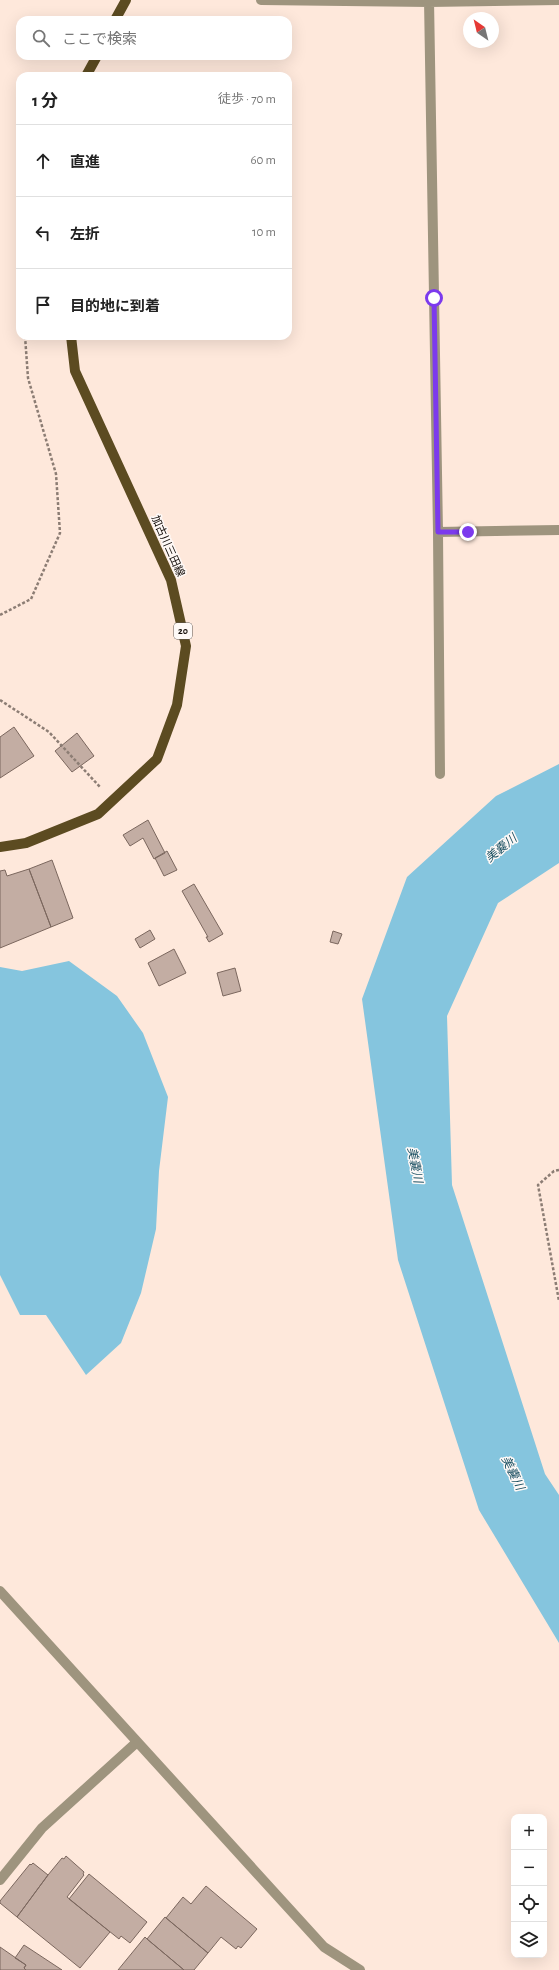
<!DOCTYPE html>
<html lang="ja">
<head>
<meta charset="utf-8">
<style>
  :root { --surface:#fff; --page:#f2f2f2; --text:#222; --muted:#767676; --line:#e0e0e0 }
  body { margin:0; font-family:"Alegreya Sans","Noto Sans JP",sans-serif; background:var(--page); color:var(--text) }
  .controls { position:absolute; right:12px; bottom:12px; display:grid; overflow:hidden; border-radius:8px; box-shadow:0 4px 16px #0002 }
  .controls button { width:36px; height:36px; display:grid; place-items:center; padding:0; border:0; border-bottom:1px solid var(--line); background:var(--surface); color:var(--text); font:20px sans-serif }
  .compass { position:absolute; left:463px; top:12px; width:36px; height:36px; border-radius:50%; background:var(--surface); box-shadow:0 4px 16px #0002; rotate:325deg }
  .stop { position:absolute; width:12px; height:12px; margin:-9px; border:3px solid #7c3aed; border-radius:50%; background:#fff }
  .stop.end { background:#7c3aed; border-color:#fff; box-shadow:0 1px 4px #0008 }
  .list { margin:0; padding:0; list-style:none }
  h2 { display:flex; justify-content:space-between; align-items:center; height:52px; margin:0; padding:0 16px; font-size:17px }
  h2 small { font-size:13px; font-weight:400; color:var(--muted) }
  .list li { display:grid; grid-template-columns:26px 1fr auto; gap:12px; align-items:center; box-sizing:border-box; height:72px; padding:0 16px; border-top:1px solid var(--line) }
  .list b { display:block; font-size:15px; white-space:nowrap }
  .list em { font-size:13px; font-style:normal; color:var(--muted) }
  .icon { flex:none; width:22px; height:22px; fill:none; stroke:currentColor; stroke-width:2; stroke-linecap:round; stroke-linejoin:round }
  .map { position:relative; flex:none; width:559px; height:1970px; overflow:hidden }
  .search { position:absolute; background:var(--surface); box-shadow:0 4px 16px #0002; left:16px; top:16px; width:276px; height:44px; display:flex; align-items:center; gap:10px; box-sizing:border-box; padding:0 14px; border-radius:12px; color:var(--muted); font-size:15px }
  .panel { position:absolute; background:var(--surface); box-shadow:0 4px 16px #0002; left:16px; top:72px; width:276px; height:268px; border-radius:12px }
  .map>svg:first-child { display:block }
  .water { fill:#85c5de }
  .building { fill:#c3ada3; stroke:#7b675e }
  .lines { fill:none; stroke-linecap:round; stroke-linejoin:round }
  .path { stroke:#8c7d74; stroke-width:2.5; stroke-dasharray:3 2; stroke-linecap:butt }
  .street { stroke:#9e947e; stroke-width:10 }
  .primary { stroke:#5c4b21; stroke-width:10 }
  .route { stroke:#7c3aed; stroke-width:5 }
  .labels { text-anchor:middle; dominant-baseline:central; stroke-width:3; stroke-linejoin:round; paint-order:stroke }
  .shield { fill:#fef9f7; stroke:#5a5450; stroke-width:1 }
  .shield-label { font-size:10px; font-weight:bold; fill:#140d09 }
  .street-label { font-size:11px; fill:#140d09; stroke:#fef9f7 }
  .water-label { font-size:12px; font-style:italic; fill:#1b5062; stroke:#fef9f7 }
</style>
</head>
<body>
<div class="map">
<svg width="559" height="1970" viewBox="0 0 559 1970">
  <rect width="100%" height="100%" fill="#fee8db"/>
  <path class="water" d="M559,764v99l-61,40 -51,113 5,169 93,289 14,21v148l-80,-133 -81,-250 -36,-261 45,-122 89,-81z
    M69,961l48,35 26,37 25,64 -9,74 -3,58 -15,64 -20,50 -35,32 -40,-60h-26l-20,-40v-308l22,4z"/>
  <path class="building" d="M14,727l20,29 -34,22v-41z
    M77,733l17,23 -22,16 -17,-21z
    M148,820l17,33 -11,6 -11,-21 -13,8 -7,-11z
    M167,851l10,19 -13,6 -9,-18z
    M52,860l21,58 -22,9 -22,-58z
    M29,869l22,58 -51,21v-77l5,-1 2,6z
    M194,884l29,50 -14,8 -3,-5h2l-26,-46z
    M150,930l5,9 -15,9 -5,-9z
    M333,931l9,3 -4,10 -8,-2z
    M174,949l12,24 -27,13 -11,-23z
    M235,968l6,23 -18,5 -6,-23z
    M66,1856l18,16 -1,2 1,1 -17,22 43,35 -30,36 -63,-51 31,-42 14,-17 2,1z
    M33,1863l15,12 -31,42 -17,-14v-2l30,-37 1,1z
    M89,1874l58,48 -17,21 -9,-7 -2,3 -50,-40z
    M206,1886l51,43 -16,19 -3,-2 -2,3 -15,-12 -13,16 -42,-35 17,-21 8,7z
    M165,1917l43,36 -14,17h-10l-37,-31z
    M145,1937l2,2 37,31h-66z
    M24,1945l38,25h-36l-2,-2 2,-3 -11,-7z
    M0,1947l26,18 -2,3 2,2h-26z"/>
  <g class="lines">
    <path class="path" d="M0,615l31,-16 29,-66 -4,-59 -28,-96 -3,-42
      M0,700l49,32 51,55
      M559,1170l-5,1 -16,14 21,116"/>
    <path class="street" d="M261,0l168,2 130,-2
      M429,0l9,532 121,-2
      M438,532l2,242
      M0,1591l324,356 36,23
      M0,1880l42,-52 95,-86"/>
    <path class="primary" d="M115,20l11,-20
      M86,76l11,-20
      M0,847l26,-4 72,-29 59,-55 20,-54 9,-59 -15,-66 -96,-209 -4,-35"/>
  </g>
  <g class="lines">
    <path class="route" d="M434,298l4,234h30"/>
  </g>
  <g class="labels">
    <rect class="shield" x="174" y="623" width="18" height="16" rx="3"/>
    <g class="shield-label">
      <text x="183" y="631">20</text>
    </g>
    <g class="street-label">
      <text transform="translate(168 546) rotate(66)">加古川三田線</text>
    </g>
    <g class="water-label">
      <text transform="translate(501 848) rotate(-39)">美嚢川</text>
      <text transform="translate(415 1165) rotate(79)">美嚢川</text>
      <text transform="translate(513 1473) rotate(64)">美嚢川</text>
    </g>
  </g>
</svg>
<div class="controls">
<button>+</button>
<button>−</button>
<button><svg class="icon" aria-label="locate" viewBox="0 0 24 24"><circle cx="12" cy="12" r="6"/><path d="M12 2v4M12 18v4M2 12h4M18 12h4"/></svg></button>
<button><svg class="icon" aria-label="layers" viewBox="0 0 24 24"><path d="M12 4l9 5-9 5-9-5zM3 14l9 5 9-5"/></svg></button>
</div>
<svg class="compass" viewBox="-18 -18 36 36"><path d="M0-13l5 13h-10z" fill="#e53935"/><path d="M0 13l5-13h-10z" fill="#767676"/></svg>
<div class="stop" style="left:434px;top:298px"></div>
<div class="stop end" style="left:468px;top:532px"></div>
<div class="search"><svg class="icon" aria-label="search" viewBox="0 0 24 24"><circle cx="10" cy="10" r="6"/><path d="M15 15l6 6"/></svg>ここで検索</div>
<section class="panel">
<h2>1 分<small>徒歩 · 70 m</small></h2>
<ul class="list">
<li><svg class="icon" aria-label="ahead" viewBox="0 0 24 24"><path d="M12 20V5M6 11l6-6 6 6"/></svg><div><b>直進</b></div><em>60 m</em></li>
<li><svg class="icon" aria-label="left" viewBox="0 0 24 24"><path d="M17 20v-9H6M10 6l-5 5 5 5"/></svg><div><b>左折</b></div><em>10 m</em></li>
<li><svg class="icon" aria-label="arrive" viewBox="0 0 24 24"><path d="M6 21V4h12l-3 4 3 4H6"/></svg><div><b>目的地に到着</b></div></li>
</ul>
</section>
</div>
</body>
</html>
